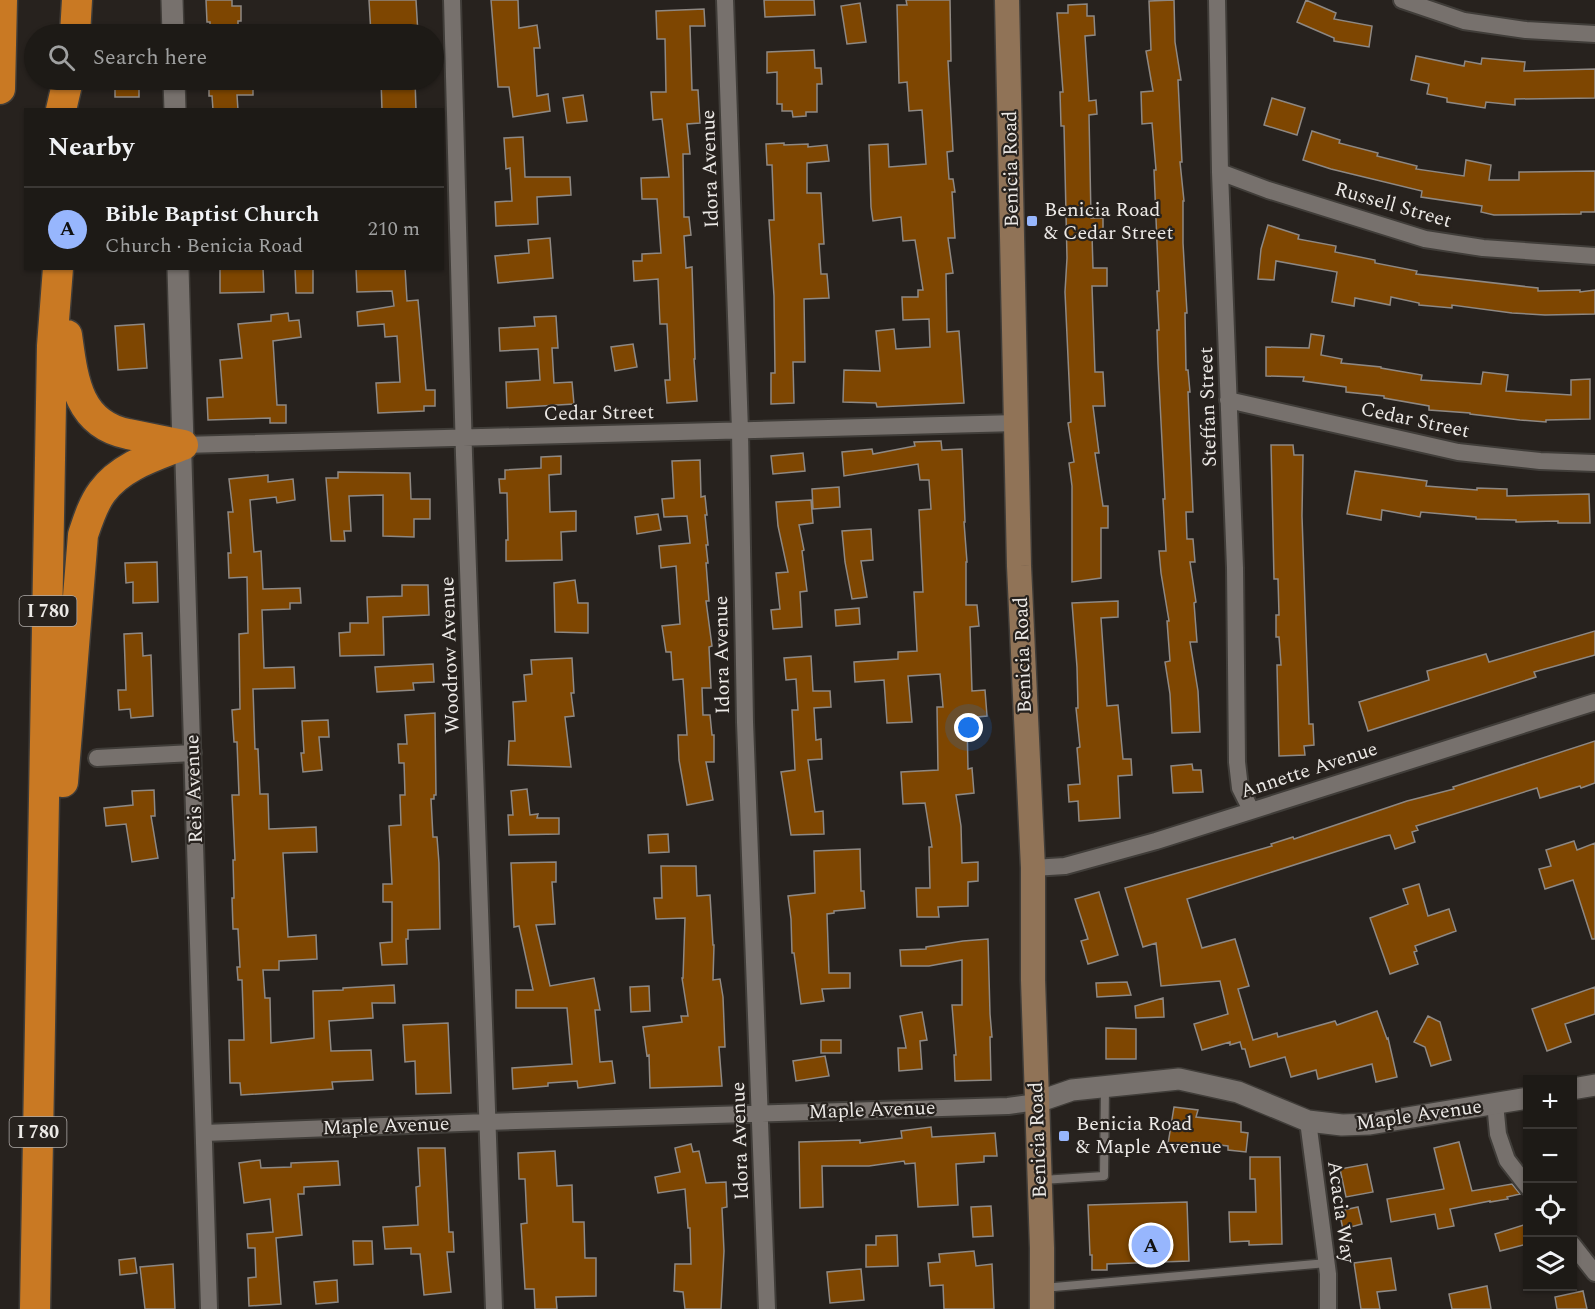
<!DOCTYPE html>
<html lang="en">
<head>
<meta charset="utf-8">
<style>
  :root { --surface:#1d1a16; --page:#2a2723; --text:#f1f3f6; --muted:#a0a1a1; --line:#3b3835; --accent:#97b6fd }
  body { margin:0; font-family:Spectral,serif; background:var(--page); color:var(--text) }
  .controls { position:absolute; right:18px; bottom:18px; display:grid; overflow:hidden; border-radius:0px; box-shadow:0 2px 4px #0004 }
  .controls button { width:54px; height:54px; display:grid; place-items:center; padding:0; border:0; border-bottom:2px solid var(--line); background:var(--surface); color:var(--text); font:30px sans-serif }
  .you { position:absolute; left:969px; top:728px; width:21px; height:21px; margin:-15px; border:4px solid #fff; border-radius:50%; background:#1a73e8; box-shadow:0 0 0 9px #1a73e833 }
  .badge { display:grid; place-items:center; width:39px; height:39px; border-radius:50%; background:var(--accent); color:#111; font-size:20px; font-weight:700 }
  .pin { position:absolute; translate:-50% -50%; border:3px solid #fff; box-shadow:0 2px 6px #0006 }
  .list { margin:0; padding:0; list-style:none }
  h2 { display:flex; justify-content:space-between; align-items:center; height:78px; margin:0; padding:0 24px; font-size:26px }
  h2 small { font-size:20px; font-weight:400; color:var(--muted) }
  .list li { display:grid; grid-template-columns:39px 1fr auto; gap:18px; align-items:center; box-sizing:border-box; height:84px; padding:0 24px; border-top:2px solid var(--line) }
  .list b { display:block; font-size:22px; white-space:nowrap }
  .list p { margin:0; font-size:20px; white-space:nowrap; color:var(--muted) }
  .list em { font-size:20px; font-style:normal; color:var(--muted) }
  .icon { flex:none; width:33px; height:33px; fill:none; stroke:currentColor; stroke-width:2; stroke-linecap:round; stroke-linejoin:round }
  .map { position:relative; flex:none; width:1595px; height:1309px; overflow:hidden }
  .search { position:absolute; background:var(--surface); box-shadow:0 2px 4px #0004; left:24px; top:24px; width:420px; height:66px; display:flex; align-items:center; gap:15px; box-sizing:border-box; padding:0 21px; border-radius:33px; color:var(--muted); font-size:22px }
  .panel { position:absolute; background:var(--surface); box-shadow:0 2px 4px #0004; left:24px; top:108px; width:420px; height:162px; border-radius:0px }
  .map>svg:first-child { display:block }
  .building { fill:#7e4601; stroke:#8e8883; stroke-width:1.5 }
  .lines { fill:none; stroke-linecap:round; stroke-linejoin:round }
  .service-casing { stroke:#403d39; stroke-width:11 }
  .minor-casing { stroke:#403d39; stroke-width:20 }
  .tertiary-casing { stroke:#403d39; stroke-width:24 }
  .secondary-casing { stroke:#403d39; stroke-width:27 }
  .motorway-casing { stroke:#403d39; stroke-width:33 }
  .service { stroke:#77716d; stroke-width:8 }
  .minor { stroke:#77716d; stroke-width:16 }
  .tertiary { stroke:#77716d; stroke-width:21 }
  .secondary { stroke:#907357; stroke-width:24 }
  .motorway { stroke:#c97923; stroke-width:30 }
  .poi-dot { fill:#97b6fd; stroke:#27221e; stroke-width:2 }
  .labels { text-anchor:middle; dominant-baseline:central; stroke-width:4.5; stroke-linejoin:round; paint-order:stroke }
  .shield { fill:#27221e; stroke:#b1adaa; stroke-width:1.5 }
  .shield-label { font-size:18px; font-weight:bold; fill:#ece9e6 }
  .street-label { font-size:20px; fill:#ece9e6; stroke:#27221e }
  .poi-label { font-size:20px; fill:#ece9e6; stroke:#27221e; text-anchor:start }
</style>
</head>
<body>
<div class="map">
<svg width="1595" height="1309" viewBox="0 0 1595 1309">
  <rect width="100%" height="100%" fill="#27221e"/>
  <path class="building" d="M206,0h26v6h9v15h-3v13h-28v-12h-3z
    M369,0h47l2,34h-47z
    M491,0h27l1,28 18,-3 3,23h-6l3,48 11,-2 2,17 -37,6 -4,-30h-11z
    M764,0h50l1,15 -50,2z
    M906,0h44l1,61h-3l5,90 -6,1 2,27h4l2,13h-3l3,46h-7l5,35 -7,1 1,58 12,-1 5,72 -87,4 -1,-4 -33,-1 1,-32 36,1 -4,-40 18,-2 2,20 34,-2 -1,-28 -26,1 -1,-23h16v-7h5l-8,-50 -12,1 -2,-24 -28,4 -2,-14 -2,-62 19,-1 1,23 37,-3 -4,-54 -13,1 -2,-29 -8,1 -2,-78h10z
    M1174,0l1,42 6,38h-3l4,82h-2l4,39h-1v42l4,70h-2l1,57h2l2,22h-2l5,120h-7l1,27h6l2,23h-5l6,40 -2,1 3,39h-7l8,49 2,41 -28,1 -2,-39 -5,-32 5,-1 -3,-40h2l-8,-48 -2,-22h7l-3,-52h2l-7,-135 -1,-34h2l-2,-39h2l-5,-121h2l-4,-47 -10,1 -1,-32 12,-1 -7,-40 5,-1 -2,-49z
    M1306,0l30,13 -2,6 38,7 -3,21 -35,-6v-3l-37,-16z
    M860,3l6,39 -19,2 -6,-38z
    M1087,4v12h7l1,19 -10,1 4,65 7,-1 1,14 -8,1 2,103h12v16l-11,1 1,33h14v18h-15l3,86h8l2,34h-12l6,47h-4l8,53h5v22h-7v50l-29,4v-96l-3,-23 5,-1 -6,-39 3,-1 -6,-130 2,-34 -3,-132h-3l-1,-34h3l-6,-79h11v-8z
    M704,9l1,17h-15l2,64h6l2,33 -13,1 3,30h-7l1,63h5l2,18 -7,1 2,32 6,-1 3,92h-1l3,42 -30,2 -2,-23h5l-3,-56h-7l-2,-45 -24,2 -1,-20h9v-7l19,-1 -4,-54h-15l-1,-21 28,-1 -7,-58 -9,1 -2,-28h15l-1,-53h-8l-1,-28z
    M814,50l1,18h6l1,16h-5v28h-11v4l-13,1 -1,-6h-10v-7h-5v-32l-10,1v-21z
    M1416,56l48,10 1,-5 16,3 1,-6 43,4 -1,9 71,-2v29l-80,1v6l-29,-3 -1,6 -38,-6v-4l-20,-4 2,-10 -18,-4z
    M115,80h24v17h-24z
    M209,80h44v15h-16l1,15h-25l-1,-14h-3z
    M381,80h34l1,30h-34z
    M583,95l4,26 -20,2 -4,-25z
    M1272,98l33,10 -8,27 -33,-10z
    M1312,131l28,9 -1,3 39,10 -1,3 40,10 -1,3 48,7 2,-16 25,5 -2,15h30v-8l76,-1v41h-14v2l-87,1 -13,-3 1,-6 -61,-9 1,-6 -91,-22 -28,-9z
    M523,137l2,40h45l1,18 -34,2 1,27 -42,2 -1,-24 17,-1 -2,-33 -4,1 -2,-31z
    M784,143v2l24,-1v3l19,-2 2,16 -22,2v30h14l3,51h-5l2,30h6l2,24 -25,1 1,63h-12l1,41 -23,1v-31h4l-1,-77 -5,-76h5l-2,-55h-5l-1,-21z
    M1268,225l31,10 -1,4 38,7 -1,6 40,8v3l42,8 -1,3 122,14v3l42,-1v2l15,-2v24l-50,1 -33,-2 -60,-8v3l-33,-3v-2l-28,-6 -1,8 -35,-7 -1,8 -22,-4 5,-30 -61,-11 -2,19 -16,-1 3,-30z
    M550,238l3,40 -55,5 -3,-27 34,-3 -1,-13z
    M220,268h43l1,24 -44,1z
    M295,268h18v25h-17z
    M356,268h49l2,33 11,-1 8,90h9v16h-11v5l-46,2 -2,-30 24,-1 -3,-46 -12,1 -1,-13 -26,2 -1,-14 37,-6 -2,-15 -35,1z
    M288,313l1,8 10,-1 2,17 -28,4 4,64h9v18h-16v-5l-62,2 -1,-22 16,-1 -3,-37 22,-2 -4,-34 33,-3v-6z
    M556,316l2,32h-6l2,35 18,-1 2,22 -67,4 -1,-26 34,-2 -2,-31 -38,2 -1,-23 36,-2 -1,-9z
    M144,324l3,44 -29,2 -3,-44z
    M1311,334l13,2 -3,19 21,4 -1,4 40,4v1l41,7 -1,5 60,4 2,-12 25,3 -2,16 65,4v-15l19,-1v40l-44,1v2l-26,-2 -50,-6v-1l-41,-3v-4l-45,-8v-2l-38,-4v-5l-43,-6 1,-4 -38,-1v-29l43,1z
    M633,344l4,23 -22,4 -4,-24z
    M941,441l1,9 20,-1 3,73h-1l3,40h-1v43h11l2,21 -9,1 2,64 13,-1 2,26 -20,2 1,51 4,-1 2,25 -18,2 5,31 1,37 16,-1v19l-10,1v24l-30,1 1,10h-22l-1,-29h14l-1,-41h3l-7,-44 -22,1 -2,-32 37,-2 -1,-63h6l-3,-33 -32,2 4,46 -25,1 -3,-43 -29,2 -1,-20 44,-3v-7l19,-1 -3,-59h9l-4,-82 12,-1 -2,-29h-9l-2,-16 -74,12 -2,-24 30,-3 1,5 42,-8 -1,-4z
    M1271,445h22l1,10h9l-1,61 7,208h4l1,21 -10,1 1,9 -26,1 -2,-91h4l-2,-28h-3v-22h3l-1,-36h-4z
    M803,453l2,18 -32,3 -2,-18z
    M561,456v18l-12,1 1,37 26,-1v20l-15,1 1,28 -56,1v-21h2l-1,-47h-7l-1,-14h6v-9l36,-2v-11z
    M700,460l1,37 4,-1 2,19h-2l3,30h-2l2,18h-2l3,38h-3l6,45 -3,1 2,41h-9l1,27h7l2,20h2v27h-8l7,38 -26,5 -8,-45 -1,-25h9l-4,-56 -10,1 -2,-28h-5l-4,-26 18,-2 -4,-58 -15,2 -2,-22 31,-3 -3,-27 -23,1 -2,-18 12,-1 -2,-37z
    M1355,471l72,10 -1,5 51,4v-2l30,1v7l82,-2 1,29h-32v-2l-42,1v-2l-40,-1v-2l-55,-5 -1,5 -38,-7 -1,10 -34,-6z
    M338,472l72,1 1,26h19v20h-16v18l-31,-1v-41l-34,1 2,35h-7l1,10h-14l-5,-63h12z
    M268,475v7l25,-3 2,21 -18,3 -1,-6 -26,3 4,52 7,-1 2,38 37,-1 1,15h-11v6l-28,1 2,58 30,-1 1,21 -42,1 2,60h3l2,45h8l1,35 47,-2 1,25 -34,1 5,84 28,-2 1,24 -38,2v9h-16l2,28h5l1,45 43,-5 -1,-47 30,-1v-2l51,-3 1,18h-23l1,15 -44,3 2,30 40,-1 2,30 -41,2 1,7 -92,6 -1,-12h-10l-1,-43h15l-2,-60h-4l-1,-13h3l-2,-38h-5l-1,-31h2l-1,-38h2l-3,-65h7l-2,-53h-3l-2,-32 8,-1 -1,-75 9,-1 -1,-56 -18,1 -1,-25h3l-3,-41h5l-4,-33z
    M839,487l1,20 -27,2 -1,-20z
    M811,500l2,23 -14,2 5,25 -2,1 5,40 -7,1 2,35 -29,2 -2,-19 9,-1 -4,-36 12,-1 -10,-46 -2,-24z
    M658,514l3,16 -24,4 -2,-17z
    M871,529l2,31 -12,1 6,36 -15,2 -7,-37 -3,-31z
    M157,562l1,40 -25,1v-21l-7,1 -1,-20z
    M575,580l3,23h10v30l-33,-1 -1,-49z
    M402,585h26l1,30 -46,2 1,38 -44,1 -1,-23 11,-1v-9h18l-1,-26 35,-1z
    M1118,601v16l-17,1 6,88 11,-1 5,54h8l1,16 -14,1 2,42 -41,3 -1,-20 -9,1 -1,-17 12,-1 -3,-36 3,-1 -4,-39h2l-1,-41 -5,-64z
    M859,608l1,16 -24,2 -1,-16z
    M1595,631v24l-61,17 2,5 -168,54 -9,-29 70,-22 -2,-9 59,-17 3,8z
    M142,633l1,23 8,-1 2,61 -22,2 -1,-9 -11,1 -1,-20h8l-2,-56z
    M811,656l2,35h17l1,16 -17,1 2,32 5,-1 1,20 -14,1 7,52 8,-1 1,23 -33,1 -10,-63 14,-2 -3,-60h6l-2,-31 -10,1 -2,-22z
    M572,658l2,35h-3l3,23 -9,1 6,50 -63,-2 1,-24h6l-2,-39 13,-1 -2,-26 8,-1 -1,-14z
    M433,664l1,18 -21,1 1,7 -37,2 -2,-25z
    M435,713l1,82h-2v4h-3l2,38h4l2,26 1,66 -32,1v9h-2l1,25 -25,1 -2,-22 12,-1v-40h-9v-18h9l-3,-58 12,-1 -1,-30h5l-1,-32h-5l-1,-19h9l-2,-29z
    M328,720l1,17h-10l3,33 -19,2 -2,-19h3l-2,-32z
    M1595,741v42l-14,5 -1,-2 -40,12 -3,-10 -121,38 2,4 -6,2 3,10 -20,7 -5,-14 -5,1 -198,63 15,49 33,-9 14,47 -11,3 15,51 24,-7 1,4 57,-16 2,4 40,-14 10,28 1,-1 9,39 -21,5 -4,-18 -54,15 -2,-9 -25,7 -6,-20 -35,10 -5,-18h-3l-2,-7 -10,3v-3l-28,8 -8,-26 34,-10 -8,-33 -59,5 -5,-43 -13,4 -18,-59 147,-42 -1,-2 22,-7 1,2 113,-38 47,-12 -1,-2z
    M1192,764l1,6h8l2,22 -30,1 -2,-27z
    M527,789l3,26 8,-1 -1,4h22v16l-50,1 -1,-20h5l-2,-24z
    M154,790l1,26h-4l7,42 -26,4 -6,-38 -20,2 -2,-18 29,-3 -1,-14z
    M668,834l1,18 -20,1 -1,-18z
    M1574,841l3,9 18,-7v96h-3l-19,-59 -28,9 -6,-20 12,-3 -5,-16z
    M860,849l1,42h3l1,17 -31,3v2l-7,1 2,59h21v15l-28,1 2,12 -23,3 -7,-51h-2l-1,-34 -3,-23 27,-3 -1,-42z
    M556,862v20h-4l3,42 -19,1 14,61 44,-8 6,32h-5l5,52 12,-1 3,22 -37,5 -1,-7 -29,2v3l-35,3 -1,-21 60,-4 -5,-56h-51v-18h17l-14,-64 -5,1 -3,-64z
    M661,866h35l1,30 13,-1 3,50h1l-1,35 7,-1 3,18 2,50h-6l3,39 -72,2 -1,-33 -2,1 -4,-29 39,-5 -1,-6h7l-6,-38h1l2,-60 -29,1 -2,-21h8z
    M1419,884l9,32 21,-7 7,22 -41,15 2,5 -3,1 4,12 -28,10 -20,-56 38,-14 -5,-15z
    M1099,892l19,63 -30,9 -7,-23 7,-2 -13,-40z
    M988,939l2,75 2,23h-2l1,43 -36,1 -1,-26h2l-4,-50h10v-45l-33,6h-28l-1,-16 26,-1v-2l37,-6z
    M1127,982l4,13 -34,2 -1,-14z
    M649,986l1,25 -19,1 -1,-25z
    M1595,987v27l-30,10 6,18 -24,9 -15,-42z
    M1163,998l1,19 -28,1 -1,-12z
    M922,1012l5,28 -7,1 2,28 -23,2 -1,-23h8l-6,-32z
    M1428,1016l12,6 11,38 -20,6 -6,-19 -11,-5z
    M448,1023l3,70 -35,1 -1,-33 -10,1 -2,-37z
    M1106,1028l30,1v30h-30z
    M821,1040h20v13h-20z
    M825,1056l4,20 -33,5 -3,-20z
    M1174,1107l24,3 -2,7 45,5v10l7,1 -2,19 -18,-2v-4l-35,-4 -1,5 -24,-3z
    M931,1127l1,10 63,-4 2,23h-13v6l-28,2 2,41 -40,2 -3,-44 -10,1 -1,-3 -35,5h-47l1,41 -23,1 -1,-66 61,-2v3l42,-5 -1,-7z
    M1459,1142l13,49 40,-7 8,10 -13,3 1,2 -18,3v-1l-40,8 4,17 -16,3 -3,-15 -44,8 -4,-23 57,-10 -10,-41z
    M691,1144l2,8 6,-1 7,32 20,-1 1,25 -5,1 2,43 -3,58h-36l-2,-17 -9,-1 1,-27h16l-1,-36h-2l-3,-39 -27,4 -3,-16 25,-5 -5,-24z
    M418,1148h27l4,84h4l1,20h-7l4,40 -27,3 -4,-41h-9v-6l-26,1 -2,-22 35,-2 -2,-38 4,-1z
    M555,1151l2,35 15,-1 1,37h11l1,36h11v38l-40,1 1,12h-22l-1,-20h-9l-4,-65 6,-1 -2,-44h-6l-1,-26z
    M1250,1157h30l2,87 -33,1v-4l-19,1 -1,-30h27l-1,-33h-5z
    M260,1160l1,8 30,-1v-4l47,-2 2,24 -36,2v7h-6l4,41 -26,3 5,66 -32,2 -1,-28 8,-1 -1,-29h-7l-1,-14 26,-2 -3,-33 -26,4 -5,-40z
    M1367,1164l6,28 -27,5 -6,-28z
    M1187,1202l2,59 -82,3v6h-15v-15h-2l-2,-50z
    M991,1206l2,30 -20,1 -2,-30z
    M1358,1207l4,17 -19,5 -4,-18z
    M1527,1224v20l-27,7 -5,-17z
    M897,1235l1,31 -32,1v-22h10v-9z
    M353,1241h19l1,23 -19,1z
    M974,1251l2,15 16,-2 2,45h-50l-1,-24 -13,1 -2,-23 12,-1 -1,-8z
    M135,1258l2,15 -17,2 -1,-15z
    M1391,1258l5,32 -19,2 3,17h-19l-7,-46z
    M173,1264l2,45h-30l-5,-42z
    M861,1269l3,31 -34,3 -3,-31z
    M337,1280l1,22 -22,2 -2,-22z
    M1487,1286l4,23h-39l-3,-15z
    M1583,1291l4,18h-30l-2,-12z"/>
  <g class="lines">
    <g class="service-casing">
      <path id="service" d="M1042,1180l62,-4 1,-90
        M1043,1288l284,-25"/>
    </g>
    <g class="minor-casing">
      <path id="minor" d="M452,0l12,455 30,854
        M725,0l15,431 5,291 22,587
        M1217,0l3,172 15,396 2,194 3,26 11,22
        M1402,0l62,21 62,9 69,4
        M1220,172l48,18 157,49 58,9 112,8
        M1228,400l230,52 82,9 55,2
        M97,758l96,-5
        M1033,868l32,-2 91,-25 439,-139
        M1495,1103l3,31 9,26 21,27
        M1308,1121l20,153v35
        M204,1133l283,-11 521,-16 29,-4
        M1572,1244l23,29
        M209,1309l-26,-864 834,-22"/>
    </g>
    <g class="tertiary-casing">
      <path id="tertiary" d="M172,0l1,34
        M174,80l1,30
        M178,268l5,177
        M1572,1089l23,-4
        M1037,1102l35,-12 107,-11 59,13 70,29 34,4 28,-1 158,-26"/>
    </g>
    <g class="secondary-casing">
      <path id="secondary" d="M1007,0l12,566 14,302v112l9,268v61"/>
    </g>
    <g class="motorway-casing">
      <path id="motorway" d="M75,34l2,-34
        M0,89l2,-89
        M61,110l7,-30
        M67,335c6,43 10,89 61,99 18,4 37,7 55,11
        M63,782l20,-247c5,-15 10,-31 19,-43 19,-26 53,-36 81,-47
        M35,1309l17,-963 6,-78"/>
    </g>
    <use href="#service" class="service"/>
    <use href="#minor" class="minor"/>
    <use href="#tertiary" class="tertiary"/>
    <use href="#secondary" class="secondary"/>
    <use href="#motorway" class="motorway"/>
  </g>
  <g class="poi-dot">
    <rect x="1026" y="215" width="12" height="12" rx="3"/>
    <rect x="1058" y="1130" width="12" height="12" rx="3"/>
  </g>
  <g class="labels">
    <g class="shield">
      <rect x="19.5" y="596" width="57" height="30" rx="4.5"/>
      <rect x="9.5" y="1117" width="57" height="30" rx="4.5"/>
    </g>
    <g class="shield-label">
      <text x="48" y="611">I 780</text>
      <text x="38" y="1132">I 780</text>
    </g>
    <g class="street-label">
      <text transform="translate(710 169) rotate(-92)">Idora Avenue</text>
      <text transform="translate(1011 169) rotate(-91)">Benicia Road</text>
      <text transform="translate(1393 205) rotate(16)">Russell Street</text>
      <text transform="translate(1208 407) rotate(-92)">Steffan Street</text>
      <text transform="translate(599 413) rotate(-1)">Cedar Street</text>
      <text transform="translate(1415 420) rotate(12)">Cedar Street</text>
      <text transform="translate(450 655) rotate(-92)">Woodrow Avenue</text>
      <text transform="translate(722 655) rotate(-91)">Idora Avenue</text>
      <text transform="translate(1023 655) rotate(-92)">Benicia Road</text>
      <text transform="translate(1309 770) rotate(-18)">Annette Avenue</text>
      <text transform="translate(194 789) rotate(-92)">Reis Avenue</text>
      <text transform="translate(872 1110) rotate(-2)">Maple Avenue</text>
      <text transform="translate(1419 1115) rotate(-8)">Maple Avenue</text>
      <text transform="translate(386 1126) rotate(-2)">Maple Avenue</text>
      <text transform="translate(1038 1140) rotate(-92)">Benicia Road</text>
      <text transform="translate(740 1141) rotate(-92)">Idora Avenue</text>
      <text transform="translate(1341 1212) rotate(82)">Acacia Way</text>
    </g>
    <g class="poi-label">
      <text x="1044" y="210">Benicia Road<tspan x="1044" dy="23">&amp; Cedar Street</tspan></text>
      <text x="1076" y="1124">Benicia Road<tspan x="1076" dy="23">&amp; Maple Avenue</tspan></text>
    </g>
  </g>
</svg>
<div class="controls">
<button>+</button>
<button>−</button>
<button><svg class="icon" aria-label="locate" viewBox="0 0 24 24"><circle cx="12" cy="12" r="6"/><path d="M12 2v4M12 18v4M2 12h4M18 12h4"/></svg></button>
<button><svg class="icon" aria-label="layers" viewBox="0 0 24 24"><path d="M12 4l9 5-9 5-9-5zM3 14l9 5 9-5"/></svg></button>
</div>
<div class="you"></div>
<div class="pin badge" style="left:1151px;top:1245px">A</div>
<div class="search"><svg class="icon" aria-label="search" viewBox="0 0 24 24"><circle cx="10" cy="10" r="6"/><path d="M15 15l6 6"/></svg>Search here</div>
<section class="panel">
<h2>Nearby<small></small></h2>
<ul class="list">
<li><span class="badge">A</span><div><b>Bible Baptist Church</b><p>Church · Benicia Road</p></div><em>210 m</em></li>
</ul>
</section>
</div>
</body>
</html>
